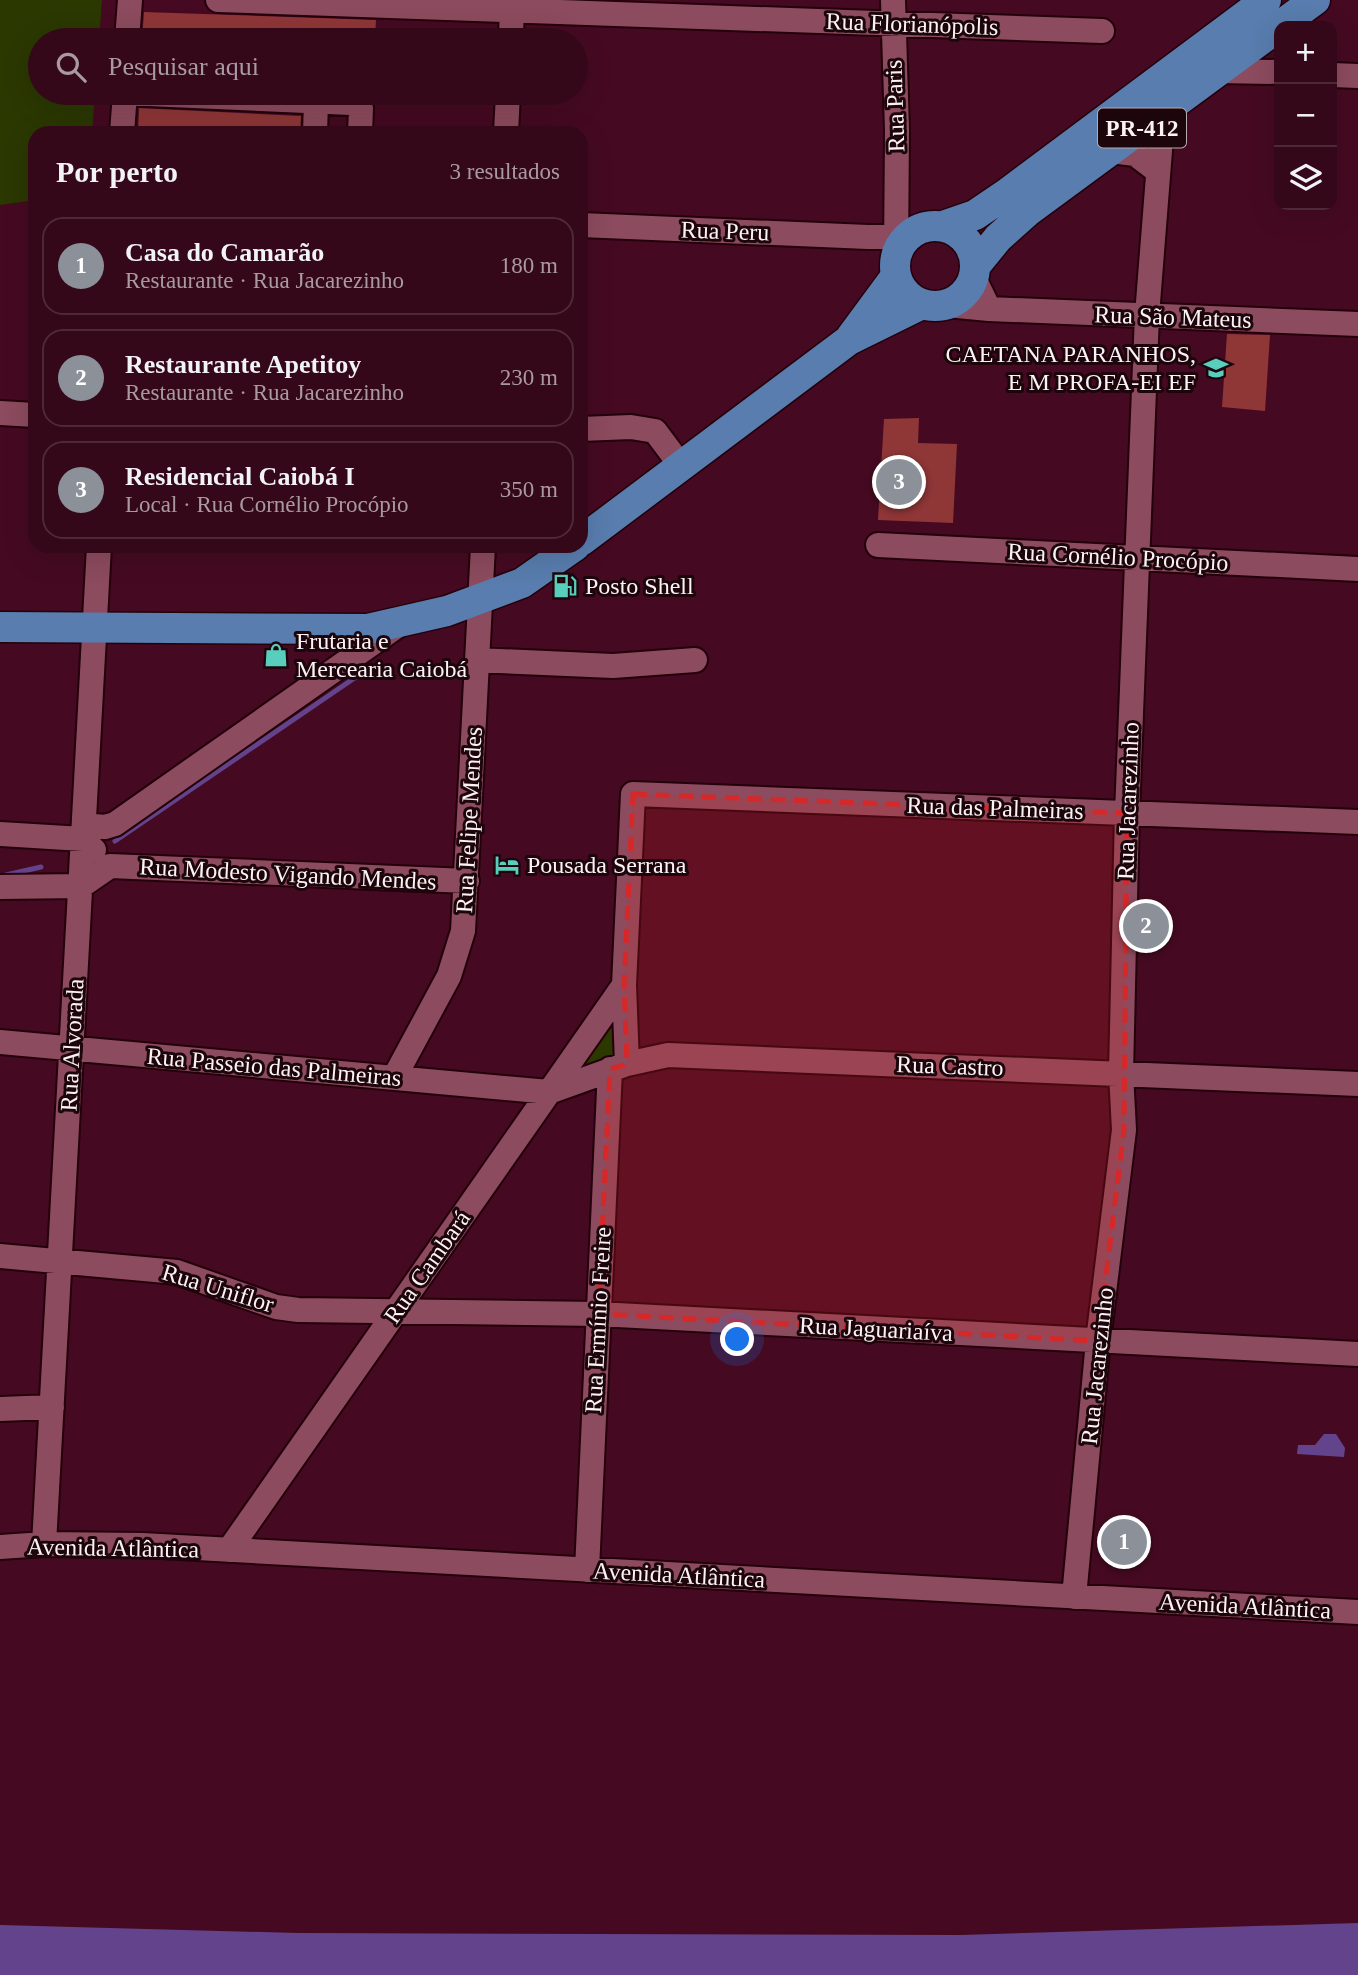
<!DOCTYPE html>
<html lang="pt">
<head>
<meta charset="utf-8">
<style>
  :root { --surface:#340819; --page:#3f1626; --text:#f1f3f6; --muted:#a99aa2; --line:#4e2938; --accent:#8c9099 }
  body { margin:0; font-family:Georgia,serif; background:var(--page); color:var(--text) }
  .controls { position:absolute; right:21px; top:21px; display:grid; overflow:hidden; border-radius:14px; box-shadow:0 7px 28px #0002 }
  .controls button { width:63px; height:63px; display:grid; place-items:center; padding:0; border:0; border-bottom:2px solid var(--line); background:var(--surface); color:var(--text); font:35px sans-serif }
  .you { position:absolute; left:738px; top:1340px; width:24px; height:24px; margin:-18px; border:5px solid #fff; border-radius:50%; background:#1a73e8; box-shadow:0 0 0 10px #1a73e833 }
  .badge { display:grid; place-items:center; width:46px; height:46px; border-radius:50%; background:var(--accent); color:#fff; font-size:23px; font-weight:700 }
  .pin { position:absolute; translate:-50% -50%; border:4px solid #fff; box-shadow:0 2px 7px #0006 }
  .list { margin:0; padding:0; list-style:none }
  h2 { display:flex; justify-content:space-between; align-items:center; height:91px; margin:0; padding:0 28px; font-size:30px }
  h2 small { font-size:23px; font-weight:400; color:var(--muted) }
  .list li { display:grid; grid-template-columns:46px 1fr auto; gap:21px; align-items:center; box-sizing:border-box; height:98px; margin:0 14px 14px; padding:0 14px; border:2px solid var(--line); border-radius:21px }
  .list b { display:block; font-size:26px; white-space:nowrap }
  .list p { margin:0; font-size:23px; white-space:nowrap; color:var(--muted) }
  .list em { font-size:23px; font-style:normal; color:var(--muted) }
  .icon { flex:none; width:38px; height:38px; fill:none; stroke:currentColor; stroke-width:2; stroke-linecap:round; stroke-linejoin:round }
  .map { position:relative; flex:none; width:1358px; height:1975px; overflow:hidden }
  .search { position:absolute; background:var(--surface); box-shadow:0 7px 28px #0002; left:28px; top:28px; width:560px; height:77px; display:flex; align-items:center; gap:18px; box-sizing:border-box; padding:0 24px; border-radius:38px; color:var(--muted); font-size:26px }
  .panel { position:absolute; background:var(--surface); box-shadow:0 7px 28px #0002; left:28px; top:126px; width:560px; height:427px; border-radius:21px }
  .map>svg:first-child { display:block }
  .green { fill:#2b3800 }
  .water { fill:#64438d }
  .lines { fill:none; stroke-linecap:round; stroke-linejoin:round }
  .stream { stroke:#64438d; stroke-width:5 }
  .building { fill:#8f3637 }
  .minor-casing { stroke:#24000b; stroke-width:28 }
  .major-casing { stroke:#24000b; stroke-width:33 }
  .minor { stroke:#8c4b5e; stroke-width:24 }
  .major { stroke:#587dae; stroke-width:30 }
  .marked { fill:#d62828; fill-opacity:0.2; stroke:#d62828; stroke-width:5; stroke-dasharray:14 9; stroke-linejoin:round }
  .labels { text-anchor:middle; dominant-baseline:central; stroke-width:6; stroke-linejoin:round; paint-order:stroke }
  .shield { fill:#1d050c; stroke:#b8abae; stroke-width:2 }
  .shield-label { font-size:23px; font-weight:bold; fill:#faf2f4 }
  .street-label { font-size:24px; fill:#faf2f4; stroke:#1d050c }
  .poi-label { font-size:24px; fill:#faf2f4; stroke:#1d050c; text-anchor:start }
</style>
</head>
<body>
<div class="map">
<svg width="1358" height="1975" viewBox="0 0 1358 1975">
  <rect width="100%" height="100%" fill="#450a21"/>
  <path class="green" d="M0,0h102l-3,40h-59v53h55l-3,40h-57v67l-35,5z
    M617,1010l2,48 -51,18z"/>
  <path class="water" d="M1324,1434h12l9,14 -1,9 -47,-3 1,-9h17z
    M1358,1923v52h-1358v-50l297,8 664,2z"/>
  <g class="lines">
    <path class="stream" d="M115,841l241,-164
      M6,875l35,-8"/>
  </g>
  <path class="building" d="M144,12l232,8 -1,20h-233z
    M139,108l162,8 -1,17h-162z
    M1227,334l43,1 -5,76 -43,-4z
    M919,418l-1,25 39,1 -4,79 -75,-3 6,-101z"/>
  <g class="lines">
    <g class="minor-casing">
      <path id="minor" d="M218,0l884,31
        M893,0l4,130 -1,125
        M127,40l3,-40
        M511,40l1,-40
        M1216,71l63,1
        M1332,75l26,1
        M125,93l226,10 10,5 -1,25
        M122,133l3,-40
        M315,133l1,-31
        M506,133l2,-40
        M1111,151l24,3 21,16
        M581,225l287,12 41,-2
        M974,278l15,31
        M947,305l42,4 369,15
        M0,413l35,2
        M581,429l50,-2 24,4 27,36
        M878,545l480,24
        M477,660l136,6 82,-6
        M84,825l21,2 10,-3 285,-200
        M0,834l83,5 11,11
        M0,887l81,-1 29,-20 357,15
        M0,1042l549,50 78,-28 41,-9 690,29
        M627,1064l-3,-79 9,-191 725,28
        M394,1078l55,-102 14,-45 20,-385
        M0,1256l177,16 99,35 22,3 300,4 760,40
        M0,1409l52,-2
        M44,1544l55,-998
        M0,1547l44,-3 98,1 1216,67
        M229,1550l395,-565
        M587,1570l23,-501
        M1074,1597l24,-256 26,-211 -3,-57 6,-260 20,-498 16,-202"/>
    </g>
    <g class="major-casing">
      <path id="major" d="M895 266a40 40 0 1 1 80 0a40 40 0 1 1-80 0Z
        M943,226l32,-11 31,-21 260,-194
        M976,265l22,-27 29,-26 288,-212
        M851,337l45,-61
        M581,541l268,-201 73,-36
        M0,627l368,2 79,-18 75,-28 53,-37"/>
    </g>
    <use href="#minor" class="minor"/>
    <use href="#major" class="major"/>
  </g>
  <path class="marked" d="M633,794l494,19 -3,317 -26,211 -500,-27 12,-245 17,-5 -3,-79z"/>
  <defs>
    <g id="school-bare" transform="scale(1.89)"><path d="M0-5L7-2L0 1L-7-2ZM-4 1L0 2.5L4 1V4Q0 6-4 4Z" fill="#5acebd" stroke="#1d050c" stroke-width="2.5" paint-order="stroke"/></g>
    <g id="fuel-bare" transform="scale(1.89)"><path d="M-5.5-6h7V0h2V4h1.3V-2.5L3-4.5l.8-.8L6-3V5H2.5V1h-1V6h-7ZM-4.2-4.7v3.2H.2V-4.7Z" fill="#5acebd" stroke="#1d050c" stroke-width="2.5" paint-order="stroke"/></g>
    <g id="shop-bare" transform="scale(1.89)"><path d="M-5-2.5h2.3a2.7 3.5 0 0 1 5.4 0H5L5.5 6h-11ZM-1.5-2.5h3a1.5 2.3 0 0 0-3 0Z" fill="#5acebd" stroke="#1d050c" stroke-width="2.5" paint-order="stroke"/></g>
    <g id="hotel-bare" transform="scale(1.89)"><path d="M-6-4.5h1.5V1H6V5H4.5V3h-9V5H-6ZM-4 0a1.8 1.8 0 1 1 3.6 0ZM.5 0V-2.5h3Q6-2.5 6 0Z" fill="#5acebd" stroke="#1d050c" stroke-width="2.5" paint-order="stroke"/></g>
  </defs>
  <g fill-rule="evenodd">
    <use href="#school-bare" x="1216" y="368"/>
    <use href="#fuel-bare" x="565" y="586"/>
    <use href="#shop-bare" x="276" y="655"/>
    <use href="#hotel-bare" x="507" y="865"/>
  </g>
  <g class="labels">
    <rect class="shield" x="1098" y="108.5" width="88" height="39" rx="5"/>
    <g class="shield-label">
      <text x="1142" y="128">PR-412</text>
    </g>
    <g class="street-label">
      <text transform="translate(912 24) rotate(2)">Rua Florianópolis</text>
      <text transform="translate(895 106) rotate(-92)">Rua Paris</text>
      <text transform="translate(725 231) rotate(2)">Rua Peru</text>
      <text transform="translate(1173 317) rotate(2)">Rua São Mateus</text>
      <text transform="translate(1118 557) rotate(3)">Rua Cornélio Procópio</text>
      <text transform="translate(1128 801) rotate(-88)">Rua Jacarezinho</text>
      <text transform="translate(995 808) rotate(2)">Rua das Palmeiras</text>
      <text transform="translate(469 820) rotate(-87)">Rua Felipe Mendes</text>
      <text transform="translate(288 874) rotate(3)">Rua Modesto Vigando Mendes</text>
      <text transform="translate(72 1045) rotate(-87)">Rua Alvorada</text>
      <text transform="translate(950 1066) rotate(2)">Rua Castro</text>
      <text transform="translate(274 1067) rotate(5)">Rua Passeio das Palmeiras</text>
      <text transform="translate(427 1267) rotate(-55)">Rua Cambará</text>
      <text transform="translate(218 1288) rotate(17)">Rua Uniflor</text>
      <text transform="translate(598 1320) rotate(-87)">Rua Ermínio Freire</text>
      <text transform="translate(876 1329) rotate(3)">Rua Jaguariaíva</text>
      <text transform="translate(1097 1366) rotate(-84)">Rua Jacarezinho</text>
      <text transform="translate(113 1548) rotate(1)">Avenida Atlântica</text>
      <text transform="translate(679 1575) rotate(3)">Avenida Atlântica</text>
      <text transform="translate(1245 1606) rotate(3)">Avenida Atlântica</text>
    </g>
    <g class="poi-label">
      <text x="1196" y="354" text-anchor="end">CAETANA PARANHOS,<tspan x="1196" dy="28">E M PROFA-EI EF</tspan></text>
      <text x="585" y="586">Posto Shell</text>
      <text x="296" y="641">Frutaria e<tspan x="296" dy="28">Mercearia Caiobá</tspan></text>
      <text x="527" y="865">Pousada Serrana</text>
    </g>
  </g>
</svg>
<div class="controls">
<button>+</button>
<button>−</button>
<button><svg class="icon" aria-label="layers" viewBox="0 0 24 24"><path d="M12 4l9 5-9 5-9-5zM3 14l9 5 9-5"/></svg></button>
</div>
<div class="you"></div>
<div class="pin badge" style="left:1124px;top:1542px">1</div>
<div class="pin badge" style="left:1146px;top:926px">2</div>
<div class="pin badge" style="left:899px;top:482px">3</div>
<div class="search"><svg class="icon" aria-label="search" viewBox="0 0 24 24"><circle cx="10" cy="10" r="6"/><path d="M15 15l6 6"/></svg>Pesquisar aqui</div>
<section class="panel">
<h2>Por perto<small>3 resultados</small></h2>
<ul class="list">
<li><span class="badge">1</span><div><b>Casa do Camarão</b><p>Restaurante · Rua Jacarezinho</p></div><em>180 m</em></li>
<li><span class="badge">2</span><div><b>Restaurante Apetitoy</b><p>Restaurante · Rua Jacarezinho</p></div><em>230 m</em></li>
<li><span class="badge">3</span><div><b>Residencial Caiobá I</b><p>Local · Rua Cornélio Procópio</p></div><em>350 m</em></li>
</ul>
</section>
</div>
</body>
</html>
